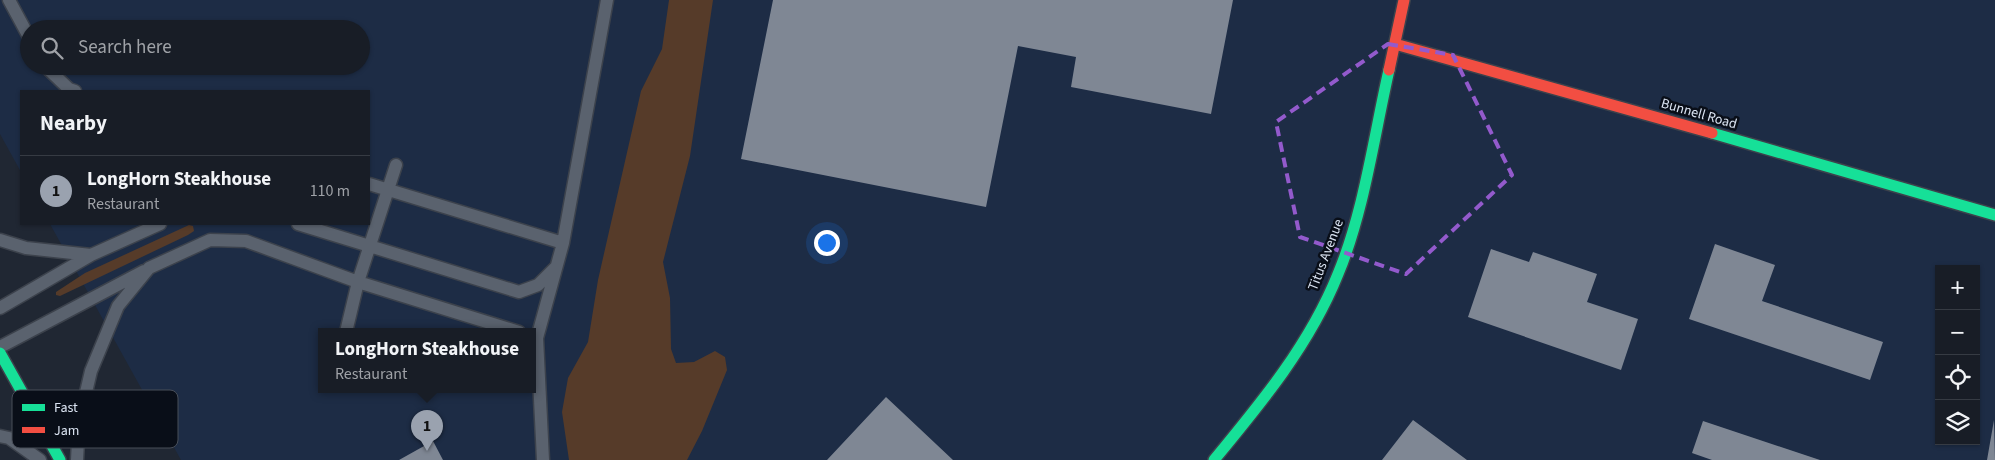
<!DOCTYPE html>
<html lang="en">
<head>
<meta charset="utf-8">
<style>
  :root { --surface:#181d26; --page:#252a32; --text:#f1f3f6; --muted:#9fa2a7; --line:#363b43; --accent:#9aa2af }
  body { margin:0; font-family:"Source Sans 3",sans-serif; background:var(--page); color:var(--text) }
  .controls { position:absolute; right:15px; bottom:15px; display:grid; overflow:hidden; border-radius:0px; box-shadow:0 1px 4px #0004 }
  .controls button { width:45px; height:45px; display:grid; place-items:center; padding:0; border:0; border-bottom:1px solid var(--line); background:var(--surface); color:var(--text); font:25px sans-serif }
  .you { position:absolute; left:826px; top:242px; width:18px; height:18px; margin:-12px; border:4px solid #fff; border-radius:50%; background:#1a73e8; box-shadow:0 0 0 8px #1a73e833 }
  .badge { display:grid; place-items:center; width:32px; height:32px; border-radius:50%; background:var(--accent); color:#111; font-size:16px; font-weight:700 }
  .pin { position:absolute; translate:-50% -41px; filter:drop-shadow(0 1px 2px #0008) }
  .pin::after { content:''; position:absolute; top:26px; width:18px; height:15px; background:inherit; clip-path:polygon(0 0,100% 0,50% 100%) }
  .popup { position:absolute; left:318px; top:328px; width:218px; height:65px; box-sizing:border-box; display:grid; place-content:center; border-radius:0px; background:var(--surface); filter:drop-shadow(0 1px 4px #0005); font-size:16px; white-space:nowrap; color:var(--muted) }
  .popup b { font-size:19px; color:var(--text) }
  .popup::after { content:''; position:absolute; left:50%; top:100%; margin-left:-10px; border:10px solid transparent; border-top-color:var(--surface) }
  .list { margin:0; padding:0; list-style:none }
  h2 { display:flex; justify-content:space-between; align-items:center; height:65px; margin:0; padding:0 20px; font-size:21px }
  h2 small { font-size:16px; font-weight:400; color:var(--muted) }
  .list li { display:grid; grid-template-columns:32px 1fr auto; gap:15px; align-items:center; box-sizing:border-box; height:70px; padding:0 20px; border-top:1px solid var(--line) }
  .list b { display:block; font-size:19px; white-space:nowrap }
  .list p { margin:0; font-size:16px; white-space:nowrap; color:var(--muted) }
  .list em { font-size:16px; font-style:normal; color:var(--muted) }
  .icon { flex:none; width:28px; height:28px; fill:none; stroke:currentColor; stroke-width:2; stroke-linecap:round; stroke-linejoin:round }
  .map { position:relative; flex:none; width:1995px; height:460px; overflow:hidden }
  .search { position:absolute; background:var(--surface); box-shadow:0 1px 4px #0004; left:20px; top:20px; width:350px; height:55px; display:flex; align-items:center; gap:12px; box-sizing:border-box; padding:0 18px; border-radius:28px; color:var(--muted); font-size:19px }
  .panel { position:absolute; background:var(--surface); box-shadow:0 1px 4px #0004; left:20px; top:90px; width:350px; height:135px; border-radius:0px }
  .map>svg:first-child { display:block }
  .built { fill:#1d2c45; fill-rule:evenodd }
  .green { fill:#563b29 }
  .building { fill:#7f8794 }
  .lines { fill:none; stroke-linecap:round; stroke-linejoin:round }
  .lane-casing { stroke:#3c424c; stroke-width:15 }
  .fast-casing { stroke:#3c424c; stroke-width:14 }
  .jam-casing { stroke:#3c424c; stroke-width:14 }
  .lane { stroke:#5a626e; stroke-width:12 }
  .fast { stroke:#16e098; stroke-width:11 }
  .jam { stroke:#f24e42; stroke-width:11 }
  .marked { fill:none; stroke:#935acc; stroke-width:4; stroke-dasharray:10 6; stroke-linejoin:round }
  .labels { text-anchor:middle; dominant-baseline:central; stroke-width:5; stroke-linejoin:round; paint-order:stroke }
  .street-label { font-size:14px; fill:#dbe4f2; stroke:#090e18 }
  .key { fill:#090e18; stroke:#484e59; stroke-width:1 }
  .key-label { font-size:14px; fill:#dbe4f2 }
</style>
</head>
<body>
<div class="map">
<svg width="1995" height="460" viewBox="0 0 1995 460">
  <rect width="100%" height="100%" fill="#202733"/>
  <path class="built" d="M0,0h1995v460h-1814l-131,-236h319v-133h-348v81l-21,-38zM29,29h332v37h-332zM1939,269h37v172h-37zM322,332h210v58h-210z"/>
  <path class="green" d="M669,0h44l-23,156 -27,106 7,36 1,51 5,14 18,-1 21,-11 10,6 2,13 -25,61 -15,29h-118l-7,-48 6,-34 20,-36 10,-62 43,-189 21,-42z
    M189,225l4,1 1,5 -6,4 -128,61 -4,-1v-3l29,-19z"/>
  <path class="building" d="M773,0h460l-22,114 -140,-27 5,-30 -58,-11 -32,161 -245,-48z
    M1715,244l60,21 -13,36 121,41 -13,38 -181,-61z
    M1491,249l38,13 4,-10 64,22 -10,28 51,17 -17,51 -153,-53z
    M886,397l67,63h-126z
    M1413,420l54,40h-85z
    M1994,420l1,40h-8z
    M1703,421l117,39h-108l-20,-7z
    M433,441l10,19h-44z"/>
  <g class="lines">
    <g class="lane-casing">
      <path id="lane" d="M9,0l20,37
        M45,66l24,23 6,2
        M369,184l194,59
        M298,224l221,68 19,-7 18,-18
        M0,240l26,8 65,7
        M0,308l91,-53 69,-31
        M346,332l12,-50 38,-117
        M0,347l144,-76
        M0,436l9,2 31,22
        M77,460l2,-38 12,-51 27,-65 31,-38 61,-28 36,1 112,41 161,50
        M543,460l-6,-122 26,-95 44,-243"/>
    </g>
    <g class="fast-casing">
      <path id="fast" d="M1712,133l283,82
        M0,353l60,107
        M1214,460c48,-58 96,-116 124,-186 26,-62 36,-138 51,-204"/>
    </g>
    <g class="jam-casing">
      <path id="jam" d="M1395,44l317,89
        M1389,70l15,-70"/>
    </g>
    <use href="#lane" class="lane"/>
    <use href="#fast" class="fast"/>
    <use href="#jam" class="jam"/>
  </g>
  <path class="marked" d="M1388,44l65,11 59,120 -106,99 -106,-37 -24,-115z"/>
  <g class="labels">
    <g class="street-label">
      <text transform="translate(1699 114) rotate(16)">Bunnell Road</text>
      <text transform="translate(1326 255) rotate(-69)">Titus Avenue</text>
    </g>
  </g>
  <rect x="12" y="390" width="166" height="58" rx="8" class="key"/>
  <rect x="22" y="404" width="23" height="7" fill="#16e098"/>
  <rect x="22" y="427" width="23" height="6" fill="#f24e42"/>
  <g class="key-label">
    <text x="54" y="412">Fast</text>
    <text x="54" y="435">Jam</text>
  </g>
</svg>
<div class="controls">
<button>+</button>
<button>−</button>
<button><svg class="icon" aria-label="locate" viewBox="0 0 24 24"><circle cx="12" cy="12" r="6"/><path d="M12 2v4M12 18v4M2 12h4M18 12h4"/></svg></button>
<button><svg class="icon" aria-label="layers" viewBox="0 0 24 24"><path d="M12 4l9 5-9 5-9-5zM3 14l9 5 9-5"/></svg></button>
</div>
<div class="you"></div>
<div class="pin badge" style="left:427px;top:451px">1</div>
<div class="popup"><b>LongHorn Steakhouse</b>Restaurant</div>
<div class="search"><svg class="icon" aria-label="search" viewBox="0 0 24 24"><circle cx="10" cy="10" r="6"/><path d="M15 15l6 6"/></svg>Search here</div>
<section class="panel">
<h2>Nearby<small></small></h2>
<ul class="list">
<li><span class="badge">1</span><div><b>LongHorn Steakhouse</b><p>Restaurant</p></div><em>110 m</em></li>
</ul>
</section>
</div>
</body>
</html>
